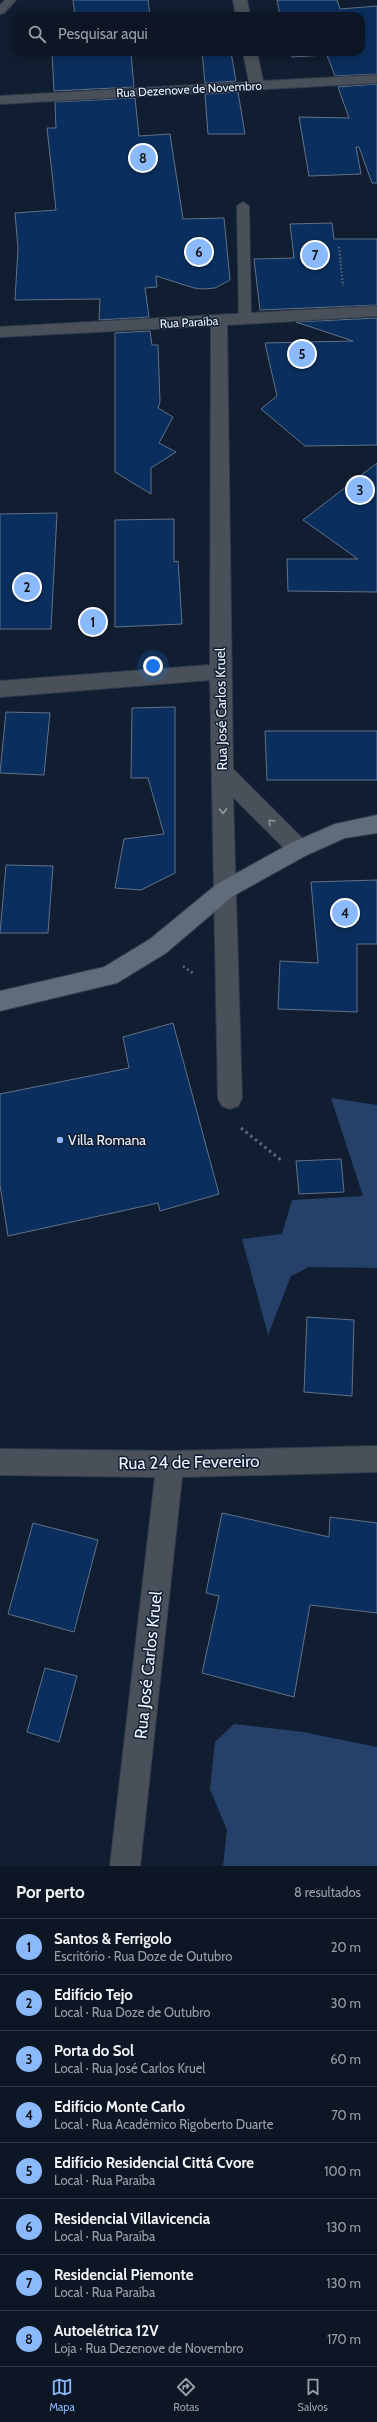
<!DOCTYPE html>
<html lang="pt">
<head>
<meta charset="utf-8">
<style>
  :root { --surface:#0d1625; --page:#161f2d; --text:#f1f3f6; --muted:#9a9fa7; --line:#2d3542; --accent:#8bbafc }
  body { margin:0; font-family:Cabin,sans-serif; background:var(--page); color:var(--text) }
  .you { position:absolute; left:153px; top:666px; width:14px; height:14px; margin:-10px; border:3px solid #fff; border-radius:50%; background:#1a73e8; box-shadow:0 0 0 6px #1a73e833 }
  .badge { display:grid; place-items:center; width:26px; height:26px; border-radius:50%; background:var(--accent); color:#111; font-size:13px; font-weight:700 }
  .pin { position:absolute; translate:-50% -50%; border:2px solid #fff; box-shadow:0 1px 4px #0006 }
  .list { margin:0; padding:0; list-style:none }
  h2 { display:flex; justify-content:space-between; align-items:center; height:52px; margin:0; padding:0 16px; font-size:17px }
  h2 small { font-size:13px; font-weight:400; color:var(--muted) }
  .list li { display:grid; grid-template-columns:26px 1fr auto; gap:12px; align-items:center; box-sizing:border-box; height:56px; padding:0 16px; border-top:1px solid var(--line) }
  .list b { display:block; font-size:15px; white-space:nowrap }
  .list p { margin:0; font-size:13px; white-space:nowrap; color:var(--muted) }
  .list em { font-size:13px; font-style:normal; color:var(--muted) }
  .icon { flex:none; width:22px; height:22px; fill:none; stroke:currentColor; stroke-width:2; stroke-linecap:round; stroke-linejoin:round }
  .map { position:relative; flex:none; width:377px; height:1866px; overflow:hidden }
  .search { position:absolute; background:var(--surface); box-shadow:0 2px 10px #0003; left:12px; right:12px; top:12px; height:44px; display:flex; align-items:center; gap:10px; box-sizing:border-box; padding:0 14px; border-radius:12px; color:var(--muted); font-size:15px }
  .sheet { height:500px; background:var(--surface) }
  nav { display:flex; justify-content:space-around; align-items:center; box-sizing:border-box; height:56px; border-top:1px solid var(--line); background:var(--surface); font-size:11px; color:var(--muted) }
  nav a { display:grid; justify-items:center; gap:2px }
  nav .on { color:var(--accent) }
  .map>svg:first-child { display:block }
  .green { fill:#254169 }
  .building { fill:#0a2e5d; stroke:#617187 }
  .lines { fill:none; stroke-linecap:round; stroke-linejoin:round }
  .lane-casing { stroke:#303c4d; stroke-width:2 }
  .street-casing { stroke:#303c4d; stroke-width:2 }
  .secondary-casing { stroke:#303c4d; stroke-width:2 }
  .path-far2 { stroke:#5e6979; stroke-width:2; stroke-dasharray:1.5 2; stroke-linecap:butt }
  .path-far1 { stroke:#5e6979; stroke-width:2.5; stroke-dasharray:2 3; stroke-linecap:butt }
  .path { stroke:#5e6979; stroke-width:3; stroke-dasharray:2.5 3.5; stroke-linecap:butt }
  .lane { fill:#495059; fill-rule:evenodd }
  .street { fill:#495059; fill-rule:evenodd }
  .secondary { fill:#616c7b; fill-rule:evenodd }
  .oneway { stroke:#9299a2 }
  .poi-dot { fill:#8bbafc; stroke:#111e31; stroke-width:1.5 }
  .labels { text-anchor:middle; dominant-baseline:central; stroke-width:3; stroke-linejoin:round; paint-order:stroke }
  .far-street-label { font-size:12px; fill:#ebf2fc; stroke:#111e31 }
  .street-label { font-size:14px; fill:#ebf2fc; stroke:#111e31 }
  .poi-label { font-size:14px; fill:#ebf2fc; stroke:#111e31; text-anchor:start }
  .near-street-label { font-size:17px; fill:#ebf2fc; stroke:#111e31 }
</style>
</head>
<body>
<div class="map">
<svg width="377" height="1866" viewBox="0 0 377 1866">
  <rect width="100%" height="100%" fill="#111e31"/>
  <path class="green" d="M331,1098l46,7v163l-68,-1 -18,9 -23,59 -26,-96 40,-5 10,-34 71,-4z
    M234,1724l69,8 74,15v119h-154l4,-36 -17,-41 5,-47z"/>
  <path class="building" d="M73,0h75l2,16h-75z
    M277,0h60l3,9 37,-3v68l-42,2 -8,-21 -35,2 -1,-5h70v-36h-81z
    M52,52h102l1,1 -24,1 3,33 -80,4z
    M202,52h29l5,29 -31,2z
    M377,84v99h-5l-13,-36h-3l5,27 -52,2 -10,-59 50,1 -11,-31z
    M238,92l7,42h-37l-3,-40z
    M135,98l4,38 31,-2 13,85 41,-1 6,62 -15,8 -11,1 -10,-1 -38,-12 1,11 -12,1 4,29 -50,3 1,-21 -85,1 3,-52 -3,-35 41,-3 -9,-82h9l-1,-26z
    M332,223l2,16h43v66l-117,5 -6,-51 40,-1 -4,-34z
    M377,318v127l-72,1 -44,-37 16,-13 -12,-53 88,-2 -57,-19z
    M150,331l2,14h6l2,57 -2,6 15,9 -14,26 17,9 -25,16v26l-36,-22v-139z
    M377,463v129l-89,-1 -1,-32h71l-55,-39z
    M57,513l-6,116h-51v-115z
    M174,519v43l4,-1 4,63 -67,3v-107z
    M175,707v166l-34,17 -26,-2 9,-49 40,-5 -16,-56h-17l1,-70z
    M6,712l44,1 -6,62 -44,-2z
    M265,731h112v49h-110z
    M6,865l47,1 -5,67h-48z
    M377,880v64h-20v68l-79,-3 2,-48 38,2 -7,-81z
    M173,1023l46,171 -59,17 -2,-8 -150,33 -8,-51v-91l129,-26 -6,-31z
    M341,1159l3,33 -45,2 -3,-33z
    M307,1317l47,3 -2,76 -48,-4z
    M222,1513l107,24 1,-20 47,6v90l-67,-8 -16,92 -92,-24 17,-77 -13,-3z
    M33,1523l65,17 -24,92 -66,-18z
    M45,1668l32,8 -18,66 -32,-10z"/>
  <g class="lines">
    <g class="lane-casing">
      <path id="lane" d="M5,0h11l-12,13 -4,1v-9z
        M243,202l6,4 2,113 -6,4 -6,-4 -2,-113z"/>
    </g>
    <g class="street-casing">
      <path id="street" d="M233,0h14l3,16h-14z
        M243,52h14l6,29 114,-6v8l-377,21v-8l249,-14z
        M377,306v10l-150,9 6,444 74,74 3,6 -3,6 -8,3 -8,-3 -58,-58 9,301 -4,8 -8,3 -8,-3 -4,-8 -8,-418 -210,17v-16l210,-16 1,-339 -211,11v-10z
        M377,1446v26l-195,5 -42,389h-30l45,-389 -155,-2v-26l170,2z"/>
    </g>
    <g class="secondary-casing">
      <path id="secondary" d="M377,815v18l-32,5 -38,17 -74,41 -67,57 -49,30 -117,28v-20l104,-24 46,-28 67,-55 74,-41 44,-19z"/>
    </g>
    <path class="path-far2" d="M339,247l4,39"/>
    <path class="path-far1" d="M183,966l11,8"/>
    <path class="path" d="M241,1128l40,32"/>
    <use href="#lane" class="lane"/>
    <use href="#street" class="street"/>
    <use href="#secondary" class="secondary"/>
  </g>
  <defs><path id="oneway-chevron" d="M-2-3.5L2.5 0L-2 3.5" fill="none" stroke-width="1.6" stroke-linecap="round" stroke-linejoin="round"/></defs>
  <g class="oneway">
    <use href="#oneway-chevron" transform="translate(223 811) rotate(89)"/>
    <use href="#oneway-chevron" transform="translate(271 822) rotate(-134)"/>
  </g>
  <circle class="poi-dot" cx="60" cy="1140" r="4"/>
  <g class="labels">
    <g class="far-street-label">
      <text transform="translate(189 89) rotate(-3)">Rua Dezenove de Novembro</text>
      <text transform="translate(189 322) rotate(-3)">Rua Paraíba</text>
    </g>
    <g class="street-label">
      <text transform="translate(221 709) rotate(-91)">Rua José Carlos Kruel</text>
    </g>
    <g class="poi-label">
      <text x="68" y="1140">Villa Romana</text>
    </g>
    <g class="near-street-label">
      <text transform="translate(189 1462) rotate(-1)">Rua 24 de Fevereiro</text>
      <text transform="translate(148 1665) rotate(-84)">Rua José Carlos Kruel</text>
    </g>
  </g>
</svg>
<div class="you"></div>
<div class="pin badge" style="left:93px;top:622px">1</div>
<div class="pin badge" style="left:27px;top:587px">2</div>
<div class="pin badge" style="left:360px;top:490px">3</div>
<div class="pin badge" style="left:345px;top:913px">4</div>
<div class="pin badge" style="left:302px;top:354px">5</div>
<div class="pin badge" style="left:199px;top:252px">6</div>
<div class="pin badge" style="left:315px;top:255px">7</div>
<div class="pin badge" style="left:143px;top:158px">8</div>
<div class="search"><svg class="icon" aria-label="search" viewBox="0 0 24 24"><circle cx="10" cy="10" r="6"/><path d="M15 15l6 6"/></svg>Pesquisar aqui</div>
</div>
<section class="sheet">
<h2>Por perto<small>8 resultados</small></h2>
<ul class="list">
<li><span class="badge">1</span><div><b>Santos &amp; Ferrigolo</b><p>Escritório · Rua Doze de Outubro</p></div><em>20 m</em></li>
<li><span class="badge">2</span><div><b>Edifício Tejo</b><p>Local · Rua Doze de Outubro</p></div><em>30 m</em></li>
<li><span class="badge">3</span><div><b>Porta do Sol</b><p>Local · Rua José Carlos Kruel</p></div><em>60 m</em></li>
<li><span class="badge">4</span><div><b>Edifício Monte Carlo</b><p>Local · Rua Acadêmico Rigoberto Duarte</p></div><em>70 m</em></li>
<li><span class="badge">5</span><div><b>Edifício Residencial Cittá Cvore</b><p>Local · Rua Paraíba</p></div><em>100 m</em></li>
<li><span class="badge">6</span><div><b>Residencial Villavicencia</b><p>Local · Rua Paraíba</p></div><em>130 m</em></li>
<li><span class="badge">7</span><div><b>Residencial Piemonte</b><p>Local · Rua Paraíba</p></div><em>130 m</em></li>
<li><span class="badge">8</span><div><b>Autoelétrica 12V</b><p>Loja · Rua Dezenove de Novembro</p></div><em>170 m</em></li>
</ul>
</section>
<nav>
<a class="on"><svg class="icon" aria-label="map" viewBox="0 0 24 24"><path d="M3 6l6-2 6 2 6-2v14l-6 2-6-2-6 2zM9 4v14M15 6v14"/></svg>Mapa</a>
<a><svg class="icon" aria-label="directions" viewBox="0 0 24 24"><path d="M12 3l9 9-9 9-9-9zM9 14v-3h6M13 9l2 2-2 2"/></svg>Rotas</a>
<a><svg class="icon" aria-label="saved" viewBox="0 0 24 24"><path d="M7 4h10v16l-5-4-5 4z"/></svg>Salvos</a>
</nav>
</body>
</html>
